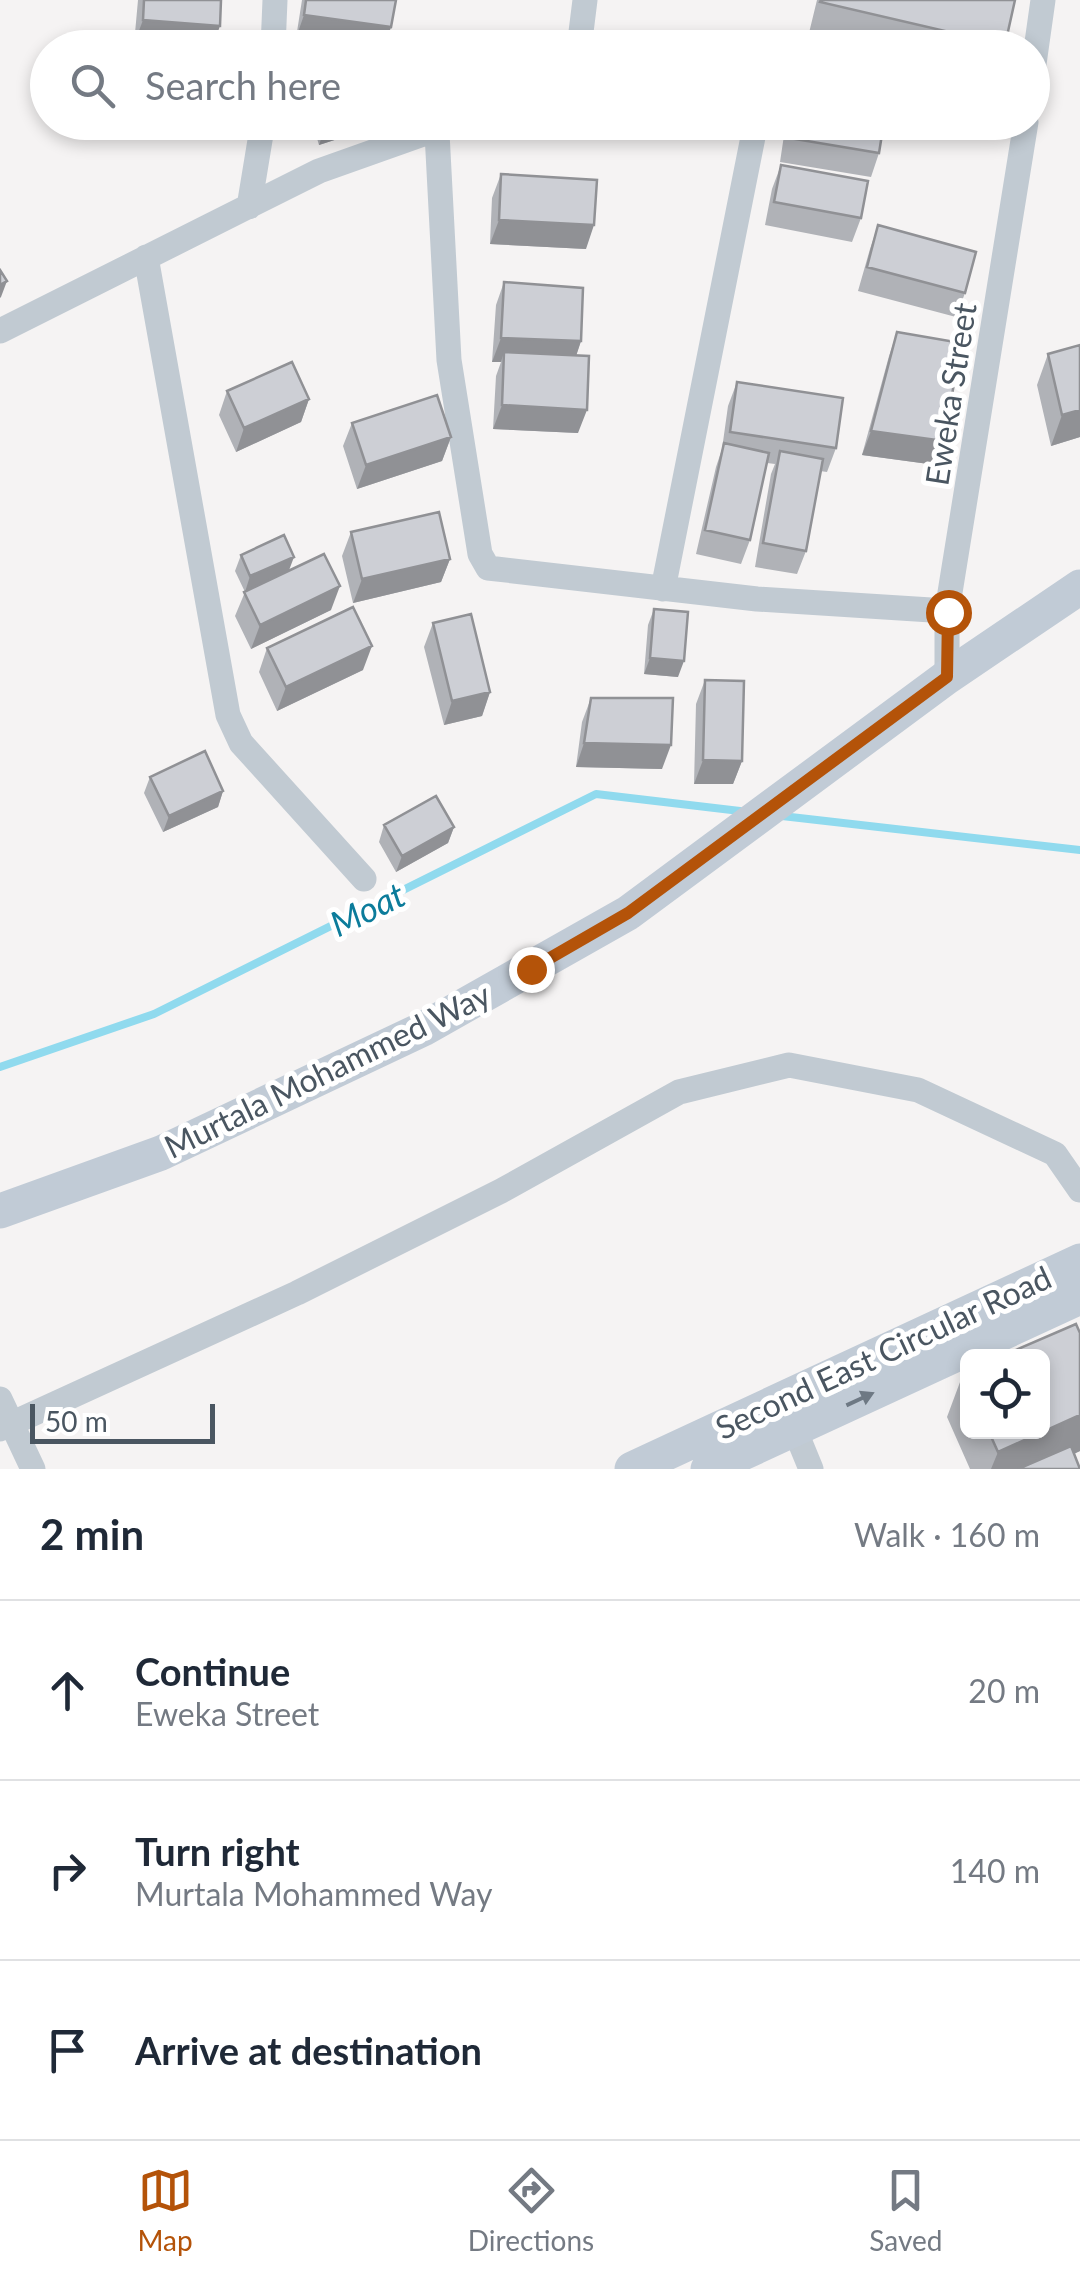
<!DOCTYPE html>
<html lang="en">
<head>
<meta charset="utf-8">
<style>
  :root { --surface:#fff; --page:#f2f2f3; --text:#1f2937; --muted:#747a83; --line:#e0e1e3; --accent:#b45309 }
  body { margin:0; font-family:Lato,sans-serif; background:var(--page); color:var(--text) }
  .controls { position:absolute; right:30px; bottom:30px; display:grid; overflow:hidden; border-radius:15px; box-shadow:0 5px 15px #0003 }
  .controls button { width:90px; height:90px; display:grid; place-items:center; padding:0; border:0; border-bottom:2px solid var(--line); background:var(--surface); color:var(--text); font:50px sans-serif }
  .scale { position:absolute; left:30px; bottom:25px; width:185px; box-sizing:border-box; padding-left:10px; border:5px solid #4a5661; border-top:0; font-size:28px; line-height:35px; white-space:nowrap; color:#4a5661; -webkit-text-stroke:8px #fff; paint-order:stroke }
  .stop { position:absolute; width:30px; height:30px; margin:-22px; border:8px solid #b45309; border-radius:50%; background:#fff }
  .stop.end { background:#b45309; border-color:#fff; box-shadow:0 2px 10px #0008 }
  .list { margin:0; padding:0; list-style:none }
  h2 { display:flex; justify-content:space-between; align-items:center; height:130px; margin:0; padding:0 40px; font-size:42px }
  h2 small { font-size:32px; font-weight:400; color:var(--muted) }
  .list li { display:grid; grid-template-columns:65px 1fr auto; gap:30px; align-items:center; box-sizing:border-box; height:180px; padding:0 40px; border-top:2px solid var(--line) }
  .list b { display:block; font-size:38px; white-space:nowrap }
  .list p { margin:0; font-size:32px; white-space:nowrap; color:var(--muted) }
  .list em { font-size:32px; font-style:normal; color:var(--muted) }
  .icon { flex:none; width:55px; height:55px; fill:none; stroke:currentColor; stroke-width:2; stroke-linecap:round; stroke-linejoin:round }
  .map { position:relative; flex:none; width:1080px; height:1469px; overflow:hidden }
  .search { position:absolute; background:var(--surface); box-shadow:0 5px 15px #0003; left:30px; right:30px; top:30px; height:110px; display:flex; align-items:center; gap:25px; box-sizing:border-box; padding:0 35px; border-radius:55px; color:var(--muted); font-size:38px }
  .sheet { height:670px; background:var(--surface) }
  nav { display:flex; justify-content:space-around; align-items:center; box-sizing:border-box; height:140px; border-top:2px solid var(--line); background:var(--surface); font-size:28px; color:var(--muted) }
  nav a { display:grid; justify-items:center; gap:5px }
  nav .on { color:var(--accent) }
  .map>svg:first-child { display:block }
  .lines { fill:none; stroke-linecap:round; stroke-linejoin:round }
  .stream { stroke:#90daee; stroke-width:8 }
  .street { stroke:#c1cad2; stroke-width:25 }
  .secondary { stroke:#c1cbd6; stroke-width:35 }
  .wall { fill:#b0b2b7 }
  .shaded-wall { fill:#909195 }
  .building { fill:#cdcfd5; stroke:#909195; stroke-width:2.5 }
  .oneway { fill:#6e7984 }
  .route { stroke:#b45309; stroke-width:12 }
  .labels { text-anchor:middle; dominant-baseline:central; stroke-width:10; stroke-linejoin:round; paint-order:stroke }
  .street-label { font-size:32px; fill:#4a5661; stroke:#fff }
  .water-label { font-size:35px; font-style:italic; fill:#0c7c9b; stroke:#fff }
</style>
</head>
<body>
<div class="map">
<svg width="1080" height="1469" viewBox="0 0 1080 1469">
  <rect width="100%" height="100%" fill="#f5f3f3"/>
  <g class="lines">
    <path class="stream" d="M782,816l298,34
      M0,1067l154,-53 442,-220 144,17"/>
    <path class="street" d="M273,48l2,-48
      M579,48l6,-48
      M1032,78l11,-78
      M437,133l12,227 31,194 8,14 269,31 190,12
      M249,207l14,-85
      M146,257l82,458 13,28 123,136
      M0,331l319,-160 138,-49
      M663,589l93,-467
      M947,677v-66l79,-489
      M0,1399l33,70
      M0,1429l297,-136 204,-102 178,-99 110,-27 129,25 137,64 25,36
      M795,1430l16,39"/>
    <path class="secondary" d="M0,1211l161,-58 262,-124 205,-116 319,-236 133,-90
      M632,1469l448,-208
      M708,1469l372,-172"/>
  </g>
  <path class="wall" d="M138,0h83l-9,48h-29l-49,-4z
    M302,0h94l-5,27 -7,20 20,-7 2,8h-48l-62,-10z
    M817,0h198l-11,48h-132l-63,-15z
    M312,122h78l-71,23z
    M786,122h98l-5,31 -8,24 -91,-15z
    M781,165l80,53 -9,24 -87,-17 7,-36z
    M501,174l85,75 -96,-5 2,-46z
    M878,225l87,68 -9,24 -98,-26 12,-42z
    M504,282l77,59 -5,15 2,77 -85,-4 3,-53 5,-14h-9l4,-57z
    M897,332l47,109 -8,24 -74,-10 27,-99z
    M1080,345v92l-29,9 -14,-61 11,-31z
    M737,382l99,66 -9,24 -7,-1 -14,80 -9,23 -42,-7 16,-93 4,-10 -8,-1 -17,77 -9,24 -45,-10 20,-87 6,-18 6,-43z
    M227,391l82,8 -8,23 -65,30 -17,-37z
    M352,423l99,14 -9,24 -85,28 -14,-43z
    M351,532l99,27 -9,23 -88,21 -11,-47z
    M241,555l48,16 42,39 -80,39 -16,-33 10,-24 -10,-21z
    M654,609l24,68 -34,-3 4,-49z
    M433,623l57,69 -8,24 -38,9 -20,-78z
    M267,648l96,22 -86,41 -18,-39z
    M705,680l37,81 -9,23h-39l2,-80z
    M591,698l71,71 -86,-2 6,-45z
    M150,777l73,14 -5,16 -55,25 -19,-39z
    M384,825l70,2 -6,16 -52,29 -17,-30z
    M1080,1333v118l-6,3 6,15h-110l-23,-52 16,-43 5,-2v60h74z"/>
  <path class="shaded-wall" d="M304,15l87,12 -7,21h-27l-61,-10z
    M143,20l77,6 -8,22h-29l-49,-4z
    M327,122h63l-71,23z
    M499,220l95,5 -8,24 -96,-5z
    M7,281l-6,16 -1,1v-13z
    M501,338l80,3 -8,24 -69,-13 -3,10h-9z
    M309,399l-8,23 -65,30 8,-24z
    M502,405l85,5 -9,23 -85,-4z
    M1080,410v27l-29,9 11,-31z
    M871,431l73,10 -8,24 -74,-10z
    M451,437l-9,24 -85,28 9,-24z
    M294,557l-6,16 -43,19 5,-16z
    M450,559l-9,23 -88,21 9,-24z
    M340,586l-9,24 -80,39 9,-24z
    M372,646l-9,24 -86,41 9,-24z
    M650,658l34,3 -6,16 -34,-3z
    M490,692l-8,24 -38,9 8,-24z
    M584,743l87,2 -9,24 -86,-2z
    M703,760l39,1 -9,23h-39z
    M223,791l-5,16 -55,25 6,-16z
    M454,827l-6,16 -52,29 6,-16z
    M1080,1415v36l-40,18h-49l7,-17z"/>
  <path class="building" d="M144,0h77l-1,26 -77,-6z
    M306,0h90l-5,27 -87,-12z
    M821,0h194l-10,45 -185,-43z
    M404,40l2,8h-25z
    M791,122h93l-5,31 -90,-15z
    M781,165l87,16 -7,37 -87,-16z
    M501,174l96,6 -3,45 -95,-5z
    M878,225l98,27 -11,41 -98,-26z
    M0,270l7,11 -7,4z
    M504,282l79,6 -2,53 -80,-3z
    M897,332l64,11 -17,98 -73,-10z
    M1080,345v65l-18,5 -14,-61z
    M504,352l85,4 -2,54 -85,-5z
    M292,362l17,37 -65,29 -17,-37z
    M737,382l106,16 -7,50 -106,-16z
    M437,395l14,42 -85,28 -14,-42z
    M724,443l45,10 -19,87 -45,-10z
    M780,451l43,8 -17,92 -43,-8z
    M439,512l11,47 -88,20 -11,-47z
    M284,535l10,22 -44,19 -9,-21z
    M324,554l16,32 -80,39 -16,-33z
    M353,607l19,39 -86,41 -19,-39z
    M654,609l34,3 -4,49 -34,-3z
    M471,614l19,78 -38,9 -19,-78z
    M705,680l39,1 -2,80 -39,-1z
    M591,698h82l-2,47 -87,-2z
    M205,751l18,40 -54,25 -19,-39z
    M436,796l18,31 -52,29 -18,-31z
    M1076,1324l4,9v82l-82,37 -9,-20h53v-76h-40z
    M1071,1446l9,23h-62z"/>
  <defs><path id="oneway-solid" d="M-6-.8H1V-3.2L6.5 0L1 3.2V.8H-6Z" transform="scale(2.5)"/></defs>
  <use class="oneway" href="#oneway-solid" transform="translate(860 1399) rotate(-25)"/>
  <g class="lines">
    <path class="route" d="M531,969l97,-56 319,-236 1,-65"/>
  </g>
  <g class="labels">
    <g class="street-label">
      <text transform="translate(950 394) rotate(-81)">Eweka Street</text>
      <text transform="translate(327 1070) rotate(-26)">Murtala Mohammed Way</text>
      <text transform="translate(883 1352) rotate(-25)">Second East Circular Road</text>
    </g>
    <g class="water-label">
      <text transform="translate(367 908) rotate(-26)">Moat</text>
    </g>
  </g>
</svg>
<div class="controls">
<button><svg class="icon" aria-label="locate" viewBox="0 0 24 24"><circle cx="12" cy="12" r="6"/><path d="M12 2v4M12 18v4M2 12h4M18 12h4"/></svg></button>
</div>
<div class="scale">50 m</div>
<div class="stop" style="left:948px;top:612px"></div>
<div class="stop end" style="left:531px;top:969px"></div>
<div class="search"><svg class="icon" aria-label="search" viewBox="0 0 24 24"><circle cx="10" cy="10" r="6"/><path d="M15 15l6 6"/></svg>Search here</div>
</div>
<section class="sheet">
<h2>2 min<small>Walk · 160 m</small></h2>
<ul class="list">
<li><svg class="icon" aria-label="ahead" viewBox="0 0 24 24"><path d="M12 20V5M6 11l6-6 6 6"/></svg><div><b>Continue</b><p>Eweka Street</p></div><em>20 m</em></li>
<li><svg class="icon" aria-label="right" viewBox="0 0 24 24"><path d="M7 20v-9h11M14 6l5 5-5 5"/></svg><div><b>Turn right</b><p>Murtala Mohammed Way</p></div><em>140 m</em></li>
<li><svg class="icon" aria-label="arrive" viewBox="0 0 24 24"><path d="M6 21V4h12l-3 4 3 4H6"/></svg><div><b>Arrive at destination</b></div></li>
</ul>
</section>
<nav>
<a class="on"><svg class="icon" aria-label="map" viewBox="0 0 24 24"><path d="M3 6l6-2 6 2 6-2v14l-6 2-6-2-6 2zM9 4v14M15 6v14"/></svg>Map</a>
<a><svg class="icon" aria-label="directions" viewBox="0 0 24 24"><path d="M12 3l9 9-9 9-9-9zM9 14v-3h6M13 9l2 2-2 2"/></svg>Directions</a>
<a><svg class="icon" aria-label="saved" viewBox="0 0 24 24"><path d="M7 4h10v16l-5-4-5 4z"/></svg>Saved</a>
</nav>
</body>
</html>
